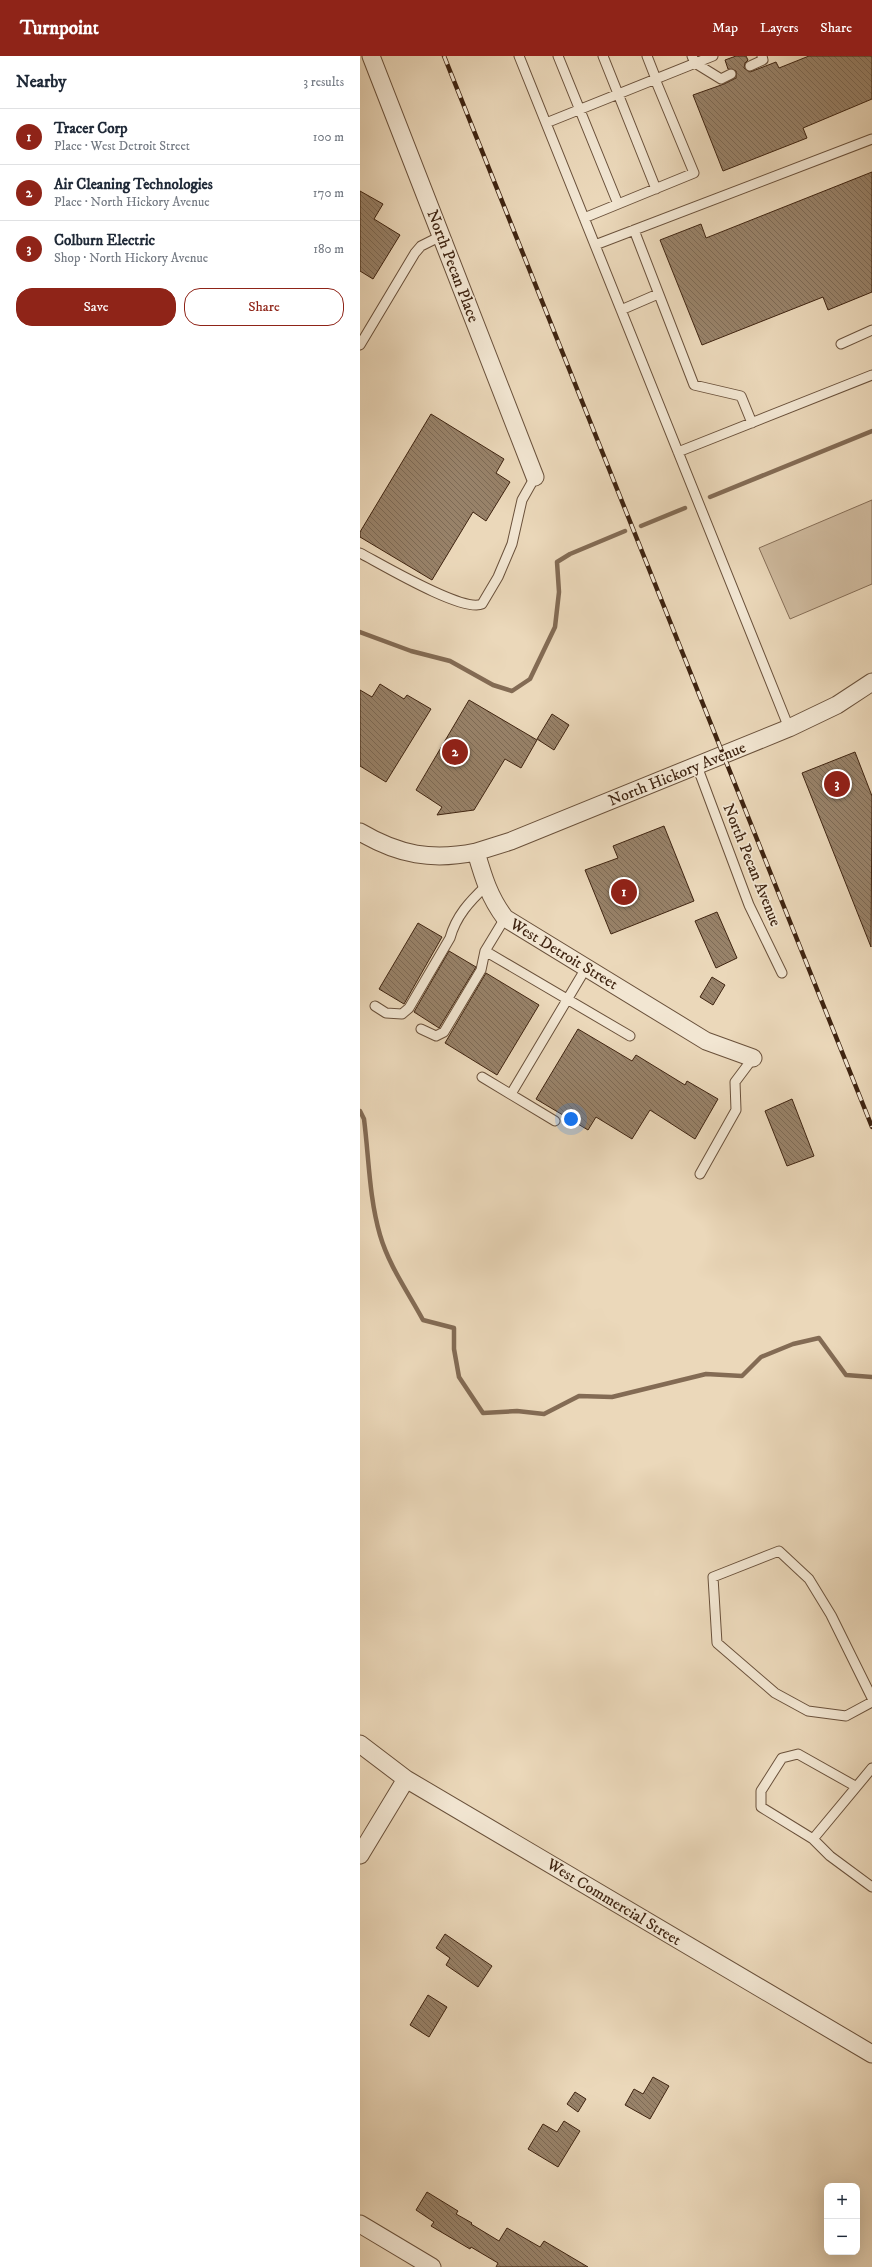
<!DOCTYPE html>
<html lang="en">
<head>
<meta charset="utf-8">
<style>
  :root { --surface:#fff; --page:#f2f2f3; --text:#1f2937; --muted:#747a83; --line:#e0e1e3; --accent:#8f2418 }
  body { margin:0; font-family:"IM FELL DW Pica",serif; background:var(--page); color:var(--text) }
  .controls { position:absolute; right:12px; bottom:12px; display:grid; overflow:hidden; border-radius:8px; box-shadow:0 4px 16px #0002 }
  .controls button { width:36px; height:36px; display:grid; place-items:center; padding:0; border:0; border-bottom:1px solid var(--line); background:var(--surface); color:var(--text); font:20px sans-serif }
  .you { position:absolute; left:211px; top:1063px; width:14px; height:14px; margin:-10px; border:3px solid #fff; border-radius:50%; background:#1a73e8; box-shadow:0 0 0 6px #1a73e833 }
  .badge { display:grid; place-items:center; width:26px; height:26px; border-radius:50%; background:var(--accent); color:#fff; font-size:13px; font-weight:700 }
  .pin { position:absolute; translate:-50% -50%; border:2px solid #fff; box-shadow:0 1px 4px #0006 }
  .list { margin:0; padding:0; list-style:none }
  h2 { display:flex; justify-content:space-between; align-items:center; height:52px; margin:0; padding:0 16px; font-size:17px }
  h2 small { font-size:13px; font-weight:400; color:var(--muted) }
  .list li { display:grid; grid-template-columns:26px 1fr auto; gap:12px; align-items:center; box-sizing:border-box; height:56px; padding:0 16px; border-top:1px solid var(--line) }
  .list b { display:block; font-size:15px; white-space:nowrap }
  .list p { margin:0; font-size:13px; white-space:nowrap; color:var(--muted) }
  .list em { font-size:13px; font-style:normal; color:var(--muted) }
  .actions { display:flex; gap:8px; padding:12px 16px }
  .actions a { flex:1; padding:9px 0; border:1px solid var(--accent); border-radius:16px; text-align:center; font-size:14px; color:var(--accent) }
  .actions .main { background:var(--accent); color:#fff }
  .map { position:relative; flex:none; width:512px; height:2211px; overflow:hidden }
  header { display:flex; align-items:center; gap:24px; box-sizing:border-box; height:56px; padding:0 20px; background:var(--accent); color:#fff }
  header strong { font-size:19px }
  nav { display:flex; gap:22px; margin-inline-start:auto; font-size:14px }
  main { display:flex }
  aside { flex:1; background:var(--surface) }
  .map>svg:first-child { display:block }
  .pitch { fill:#ceb99d; stroke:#866e57 }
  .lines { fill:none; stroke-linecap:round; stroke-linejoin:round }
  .stream { stroke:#836b54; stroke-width:4.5 }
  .building { fill:url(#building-back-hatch); stroke:#3f2411 }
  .service-casing { stroke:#6a513b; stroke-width:11 }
  .minor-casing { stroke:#6a513b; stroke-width:19 }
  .service { stroke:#f2e6d2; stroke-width:9 }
  .minor { stroke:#f2e6d2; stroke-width:17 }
  .rail-casing { stroke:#3f2411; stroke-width:4.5 }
  .rail { stroke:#f2e6d2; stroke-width:3; stroke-dasharray:9; stroke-linecap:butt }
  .labels { text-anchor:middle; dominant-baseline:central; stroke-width:3.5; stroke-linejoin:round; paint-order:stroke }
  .street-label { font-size:16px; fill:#3f2411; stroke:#f2e6d2 }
</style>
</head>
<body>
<header>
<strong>Turnpoint</strong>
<nav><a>Map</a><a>Layers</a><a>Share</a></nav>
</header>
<main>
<aside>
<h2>Nearby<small>3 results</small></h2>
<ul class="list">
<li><span class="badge">1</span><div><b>Tracer Corp</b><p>Place · West Detroit Street</p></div><em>100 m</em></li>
<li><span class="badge">2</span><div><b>Air Cleaning Technologies</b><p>Place · North Hickory Avenue</p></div><em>170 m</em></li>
<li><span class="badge">3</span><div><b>Colburn Electric</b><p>Shop · North Hickory Avenue</p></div><em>180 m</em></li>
</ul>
<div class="actions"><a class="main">Save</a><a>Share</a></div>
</aside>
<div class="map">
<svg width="512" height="2211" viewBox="0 0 512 2211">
  <defs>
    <pattern id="building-back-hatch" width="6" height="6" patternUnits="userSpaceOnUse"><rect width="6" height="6" fill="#988269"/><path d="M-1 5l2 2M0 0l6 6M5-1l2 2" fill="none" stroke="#7d6a55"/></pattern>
  </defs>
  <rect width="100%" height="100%" fill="#ebd8ba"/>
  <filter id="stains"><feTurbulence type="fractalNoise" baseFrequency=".005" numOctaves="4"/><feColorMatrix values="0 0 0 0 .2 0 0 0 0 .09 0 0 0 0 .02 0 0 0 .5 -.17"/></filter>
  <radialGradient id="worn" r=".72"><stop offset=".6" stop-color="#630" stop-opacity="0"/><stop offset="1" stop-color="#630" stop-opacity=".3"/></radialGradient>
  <path class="pitch" d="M512,444v84l-82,35 -31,-71z"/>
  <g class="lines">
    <path class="stream" d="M350,441l162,-66
      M281,470l44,-18
      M0,576l51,19 39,10 43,24 19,6 18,-12 25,-52 4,-35 -2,-30 13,-8 55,-23
      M0,1055l4,8c5,39 5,78 16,116 9,31 28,57 43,85l31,8v21l5,28 24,36 34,-2 27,3 35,-18 33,1 94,-23 36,2 19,-19 32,-13 26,-6 27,37 26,2"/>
  </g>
  <path class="building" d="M376,0h10l2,4 -3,3 -1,5 6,4 26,-10 3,6 30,-12h63v43l-69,29 4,10 -84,33 -30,-76 31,-11 12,-6v-7l-8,-2 -3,-9z
    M512,116v120l-44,18 -5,-13 -121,48 -42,-105 41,-16 5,14z
    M0,135l23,13 -9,15 26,16 -27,44 -13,-8z
    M71,358l73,45 -8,14 14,9 -24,39 -13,-9 -41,68 -72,-43v-5z
    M20,628l24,15 3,-4 24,14 -45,73 -26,-16v-76l12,7z
    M109,644l68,40 -16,28 -16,-9 -31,51 -37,5 5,-8 -26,-17z
    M192,658l17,11 -15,25 -17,-11z
    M495,696l17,44 -1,151 -69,-174z
    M304,770l30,75 -83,33 -26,-64 33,-12 -5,-12z
    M357,856l20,46 -21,10 -21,-47z
    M58,867l24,14 -38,67 -25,-15z
    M89,895l27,16 -37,61 -25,-16z
    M126,917l53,32 -42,70 -52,-32z
    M352,921l13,8 -12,20 -13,-8z
    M218,973l54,32 4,-6 49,30 2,-4 31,18 -23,40 -45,-29 -18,29 -36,-22 -8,13 -52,-31z
    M432,1043l22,57 -27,10 -22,-55z
    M85,1878l47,32 -14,21 -32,-22 4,-7 -14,-10z
    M68,1939l19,12 -18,30 -19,-12z
    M293,2021l16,9 -19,33 -25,-14 9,-16 9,5z
    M215,2036l11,7 -8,13 -11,-8z
    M204,2065l16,10 -22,36 -30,-18 15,-25 14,8z
    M67,2136l31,19 -2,3 16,9 -1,1 28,17 8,-13 33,19 4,-6 44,26h-92l2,-4 -27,-16 -1,2 -39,-23 3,-4 -18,-12z"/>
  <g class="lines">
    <g class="service-casing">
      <path id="service" d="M159,0l270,672
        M198,0l60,148
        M243,0l53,133
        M287,0l9,23
        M332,0l3,7 26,16 10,-5
        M390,10l13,-6 -1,-4
        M186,67l167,-67
        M224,162l110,-45 -39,-94
        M274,174l60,155 47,11 11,27
        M235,189l277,-106
        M261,254l37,-16
        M481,288l31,-14
        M0,289l55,-92 6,-7 20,-10
        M318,396l194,-77
        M0,497c21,11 103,60 122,51l16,-27 14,-33 10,-44 13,-23
        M337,710l52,139 33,68
        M125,895l145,85
        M15,950l11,7 16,1 7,-6 41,-70c6,-22 20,-37 36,-52
        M61,973l15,7 8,-4 37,-62 4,-19 20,-33
        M122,1021l73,44
        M151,1038l75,-126
        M340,1118l36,-64 -1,-28 18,-24
        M512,1642l-41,-83 -22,-36 -30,-28 -66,26 4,66 58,50 33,18 38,5 26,-14
        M495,1730l-57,-32 -16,4 -21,33v16l52,32 59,-71
        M453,1783l17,17 42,31"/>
    </g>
    <g class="minor-casing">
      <path id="minor" d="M11,0l164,421
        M0,776c39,23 72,29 116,20 7,24 13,45 29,66l201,123 47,17
        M116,796l35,-11 278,-113 48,-23 35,-23
        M0,1688l46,35 466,275
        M0,1799l46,-76
        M0,2168l72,43"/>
    </g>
    <use href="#service" class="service"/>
    <use href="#minor" class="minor"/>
    <g class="rail-casing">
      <path id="rail" d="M84,0l428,1071"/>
    </g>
    <use href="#rail" class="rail"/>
  </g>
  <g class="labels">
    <g class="street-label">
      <text transform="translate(93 210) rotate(69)">North Pecan Place</text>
      <text transform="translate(317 718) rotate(-22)">North Hickory Avenue</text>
      <text transform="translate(392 809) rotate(68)">North Pecan Avenue</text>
      <text transform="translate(204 898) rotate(31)">West Detroit Street</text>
      <text transform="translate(254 1846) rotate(31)">West Commercial Street</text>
    </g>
  </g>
  <rect width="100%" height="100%" filter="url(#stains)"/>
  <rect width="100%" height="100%" fill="url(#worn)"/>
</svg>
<div class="controls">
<button>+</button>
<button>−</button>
</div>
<div class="you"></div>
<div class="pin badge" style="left:264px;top:836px">1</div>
<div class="pin badge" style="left:95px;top:696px">2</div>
<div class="pin badge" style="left:477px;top:728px">3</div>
</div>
</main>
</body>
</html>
